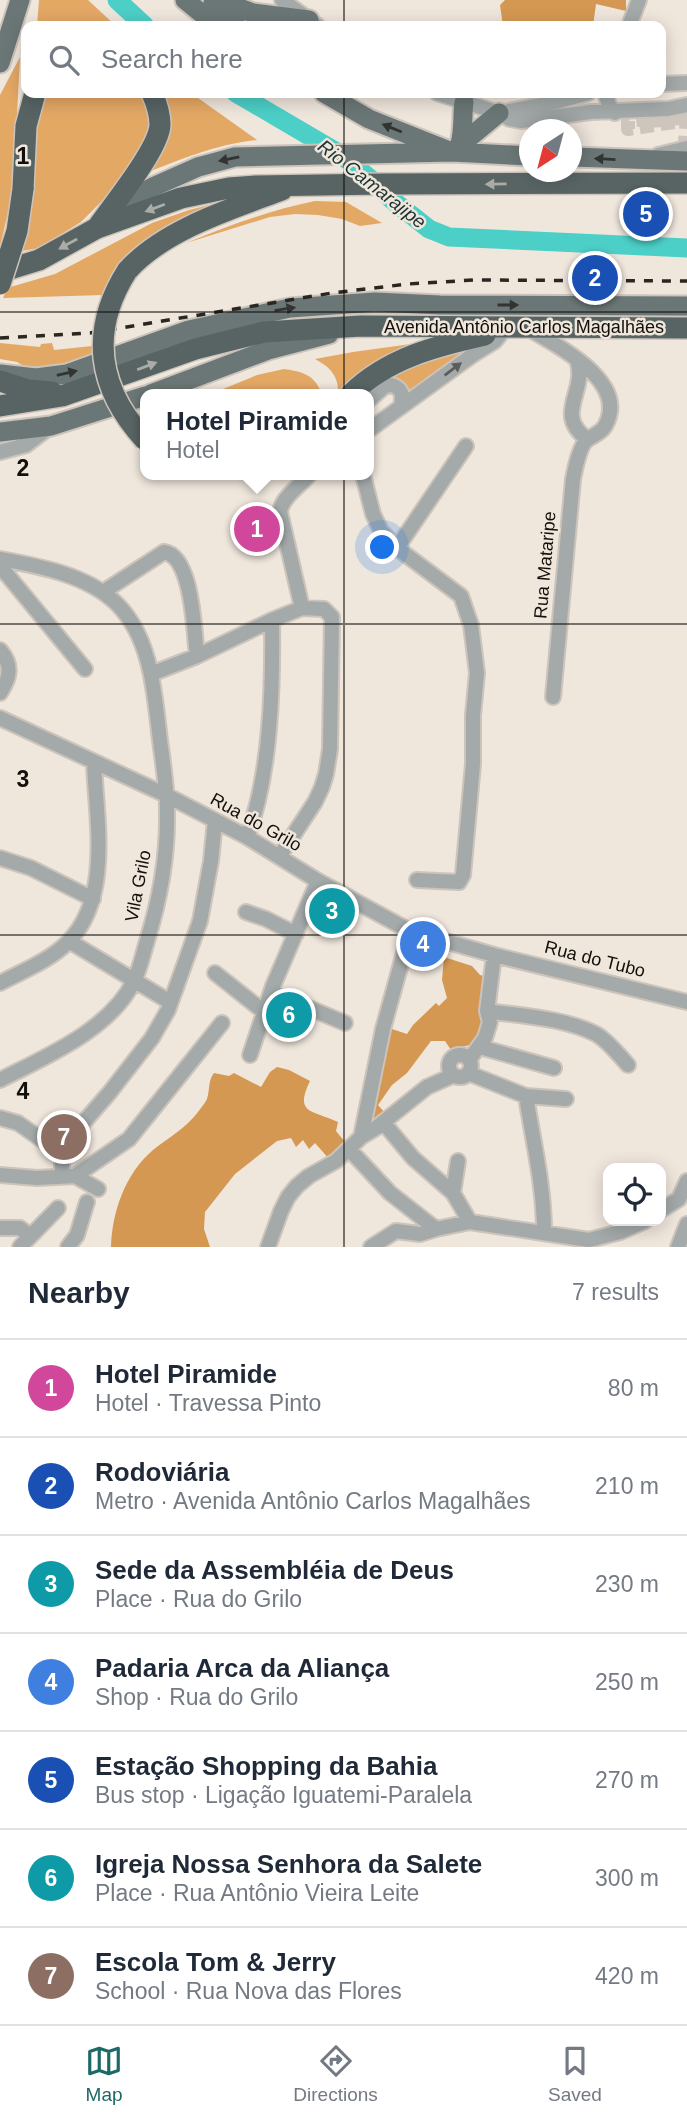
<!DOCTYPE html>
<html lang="en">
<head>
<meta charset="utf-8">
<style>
  :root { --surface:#fff; --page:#f6f6f7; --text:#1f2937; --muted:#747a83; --line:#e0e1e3; --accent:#1d6965 }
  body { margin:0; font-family:Helvetica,sans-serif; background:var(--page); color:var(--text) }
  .controls { position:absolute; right:21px; bottom:21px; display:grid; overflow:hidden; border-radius:14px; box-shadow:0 4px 18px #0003 }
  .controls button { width:63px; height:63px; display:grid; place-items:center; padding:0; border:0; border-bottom:2px solid var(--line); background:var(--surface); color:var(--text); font:35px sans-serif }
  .compass { position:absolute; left:519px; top:119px; width:63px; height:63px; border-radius:50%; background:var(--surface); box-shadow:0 4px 18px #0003; rotate:216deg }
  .you { position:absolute; left:383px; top:548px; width:24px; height:24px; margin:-18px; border:5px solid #fff; border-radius:50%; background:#1a73e8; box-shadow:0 0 0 10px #1a73e833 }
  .badge { display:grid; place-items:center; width:46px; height:46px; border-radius:50%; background:var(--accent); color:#fff; font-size:23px; font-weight:700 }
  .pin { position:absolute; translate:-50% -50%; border:4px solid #fff; box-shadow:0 2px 7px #0006 }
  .popup { position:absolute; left:140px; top:389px; width:234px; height:91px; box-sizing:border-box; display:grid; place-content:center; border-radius:14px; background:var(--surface); filter:drop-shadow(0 2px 5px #0005); font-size:23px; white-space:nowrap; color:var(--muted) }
  .popup b { font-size:26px; color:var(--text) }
  .popup::after { content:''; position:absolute; left:50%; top:100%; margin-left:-14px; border:14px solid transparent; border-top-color:var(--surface) }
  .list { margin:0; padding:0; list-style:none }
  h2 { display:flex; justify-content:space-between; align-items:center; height:91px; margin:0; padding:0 28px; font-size:30px }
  h2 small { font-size:23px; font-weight:400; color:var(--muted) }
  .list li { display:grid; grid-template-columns:46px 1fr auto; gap:21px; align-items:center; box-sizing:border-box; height:98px; padding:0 28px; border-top:2px solid var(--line) }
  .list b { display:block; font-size:26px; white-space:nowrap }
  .list p { margin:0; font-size:23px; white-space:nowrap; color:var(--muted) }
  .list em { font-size:23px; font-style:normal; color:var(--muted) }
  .icon { flex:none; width:38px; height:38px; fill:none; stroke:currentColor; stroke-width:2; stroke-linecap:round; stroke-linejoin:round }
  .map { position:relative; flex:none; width:687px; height:1247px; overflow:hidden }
  .search { position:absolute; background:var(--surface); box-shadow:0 4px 18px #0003; left:21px; right:21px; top:21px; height:77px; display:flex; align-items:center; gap:18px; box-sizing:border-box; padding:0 24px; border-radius:14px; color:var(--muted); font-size:26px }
  .sheet { height:777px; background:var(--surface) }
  nav { display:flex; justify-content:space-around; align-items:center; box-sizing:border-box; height:98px; border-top:2px solid var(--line); background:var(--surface); font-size:19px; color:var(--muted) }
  nav a { display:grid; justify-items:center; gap:4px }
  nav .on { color:var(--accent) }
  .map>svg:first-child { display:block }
  .green { fill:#e4a865 }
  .forest { fill:#d59852 }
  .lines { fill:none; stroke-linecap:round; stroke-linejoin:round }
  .river { stroke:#4ccfc7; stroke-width:19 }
  .minor-tunnel { stroke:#cec6bd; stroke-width:14; stroke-dasharray:14 7; stroke-linecap:butt }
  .minor-casing { stroke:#ccc4bb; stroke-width:18 }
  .major-casing { stroke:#ccc4bb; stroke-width:23 }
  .highway-casing { stroke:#ccc4bb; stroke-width:24 }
  .minor { stroke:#a4aaaa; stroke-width:14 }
  .major { stroke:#6b7776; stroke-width:19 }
  .highway { stroke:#576463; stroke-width:21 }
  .rail { stroke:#2a2621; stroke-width:3.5; stroke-dasharray:9 9; stroke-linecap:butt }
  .highway-bridge-casing { stroke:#ccc4bb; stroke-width:24; stroke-linecap:butt }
  .highway-bridge { stroke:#576463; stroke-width:21 }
  .oneway { fill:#323431 }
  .oneway2 { fill:#abaca6 }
  .oneway3 { fill:#5c5d5b }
  .grid { fill:none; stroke:#13100c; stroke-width:2; stroke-opacity:0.55 }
  .labels { text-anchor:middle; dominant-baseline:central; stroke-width:5; stroke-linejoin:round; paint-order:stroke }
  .street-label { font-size:18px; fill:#13100c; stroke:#efe6dc }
  .water-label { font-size:19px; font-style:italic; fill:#1d3432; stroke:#efe6dc }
  .grid-label { font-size:23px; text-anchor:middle; font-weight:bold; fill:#13100c; stroke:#efe6dc; stroke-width:5; stroke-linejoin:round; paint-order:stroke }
</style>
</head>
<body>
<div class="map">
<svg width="687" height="1247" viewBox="0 0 687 1247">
  <rect width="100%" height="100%" fill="#efe6dc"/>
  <path class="green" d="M39,0h49l28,26h-79z
    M20,57l-7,133 -13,57v-152z
    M43,93h104l5,30 -25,53 -46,46 -42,26 -17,3 5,-28 9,-115z
    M157,93h34l66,47c-43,5 -75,19 -116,35z
    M229,200l-117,80 -9,15 -100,3 4,-10 48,-14 97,-51 37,-13z
    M315,201l31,1 36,21 -22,3 -18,-7 -24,-4 -23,-1 -25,3 -84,26c42,-17 84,-33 129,-42z
    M0,343l40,4 1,-3 11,-1 2,7 38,-4 1,14 -60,12 -16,-10 -17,-3z
    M411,344l-26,14 -41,36h-6c1,-18 -8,-27 -23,-35l38,-7z
    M462,352l-26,24 -27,20 -21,-17c26,-14 43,-25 74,-27z
    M284,369c19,3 30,5 38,25h-111l46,-19z"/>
  <path class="forest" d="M505,0h121v11l-30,-7 -3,22h-90l-3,-21z
    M444,957l28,9 8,9 8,2v46l-11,20 -26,7 -6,-9h-14l-24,32 -15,12 -14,20 7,8 -18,14 19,-100 21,7 6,-9 23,-22 3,3 8,-8 -5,-18z
    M277,1067l12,3 21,11c-16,33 2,29 28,41l-2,9 9,11 -15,18 -15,-17 -6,6 -6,-9 -7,7 -5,-9 -14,3 -42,33 -30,38 -1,17 6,18h-99c1,-35 14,-73 42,-97 15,-12 33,-22 45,-38 3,-4 7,-9 9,-13 3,-9 1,-19 7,-26l15,3 5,-3 27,14 9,-15z"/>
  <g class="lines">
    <path class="river" d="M117,0l28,26
      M236,93l104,61 32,26 19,19 38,30 20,8 238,11"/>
    <path class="minor-tunnel" d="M687,115l-4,56h4
      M649,121l32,-3v3l-53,8v-8l59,-7"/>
    <g class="minor-casing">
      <path id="minor" d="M282,0l36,26
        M629,26l10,-26
        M661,84l26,-1
        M437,93l62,20 11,6 11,2 70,-9 77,-3 19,-4
        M605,93l4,12 6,8
        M499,113l57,-11 32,-9
        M658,155l29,-7
        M529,329c30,18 101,53 76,97 -4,7 -10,8 -17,13 -8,5 -13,30 -15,40l-20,218
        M577,360c11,31 -24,54 10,79
        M369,400l16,-14 7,-1c11,4 11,11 9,22
        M369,430l105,-76 21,-13 8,-10
        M0,452l26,-7 25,-19
        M363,475l10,39 8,17 16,17 64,48 10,29 6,48 -4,42v49l-10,111 -4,7 -42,-2
        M397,548l69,-102
        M0,559c39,7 88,16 117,45 33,33 37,84 42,128 3,26 8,53 8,79 1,45 -7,88 -20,130 -4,13 -7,28 -13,40 -24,49 -89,76 -134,99
        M0,566l85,103
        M103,592l61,-40c29,4 30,81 33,104
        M302,608l-22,-96c2,-15 20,-26 29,-37
        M0,650c13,15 10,28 0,43
        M151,674l46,-18 75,-36 30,-12 22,1 8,8 -2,132 -4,25 -4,13 -7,15 -36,55
        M0,718l166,77 81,42 71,44 92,50 84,24 193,47
        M247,837c24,-63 26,-150 25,-217
        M0,858l31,10 62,31
        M246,912l20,7 30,15
        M69,941l101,61
        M215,973l48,38
        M0,983c23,-12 51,-23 69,-42 43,-44 27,-123 25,-178
        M271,992l74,31
        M487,1011c35,5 77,7 109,23 12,7 22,20 32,31
        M480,1047l74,21
        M250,1055l23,-69 45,-105
        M449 1066a11 11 0 1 1 22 0a11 11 0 1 1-22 0Z
        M469,1060l16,-22 5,-16 -3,-11 7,-56
        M468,1073l58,23 40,3
        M526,1096c7,45 18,89 18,136
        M0,1118l18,5 44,31
        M383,1122l30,36 40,35 17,29
        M361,1137l22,-108 27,-98
        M349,1149l41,44 46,36
        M0,1175l37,3 38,-2 23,13
        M62,1176v-22l9,-17 39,-45 42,-54 16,-28 32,-89 11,-60 4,-40
        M75,1176l54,-37 93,-116
        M453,1193l5,-32
        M661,1210l18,-11 8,-18
        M0,1228h20l10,8
        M20,1247l38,-39
        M68,1247l9,-12 10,-33
        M268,1247l13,-36 7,-14 9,-11 12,-10 27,-15 25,-24 15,-9 51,-41 27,-12
        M371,1247l25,-16 24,3 16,-5 34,-7 119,18 31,-8 25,-11
        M678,1247l9,-23"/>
    </g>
    <g class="major-casing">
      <path id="major" d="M185,0l32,26
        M218,0l35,13 56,7
        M213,3l24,23
        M0,63l20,-63
        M324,93l45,26 83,33 78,4
        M460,144c4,-15 2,-27 4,-42
        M572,157l115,4
        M111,216l25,-20 17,-9 45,-20 37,-10 217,-5 47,-39
        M0,374l36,4 31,-4 122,-44 101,-22 85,-6 65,3 247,1
        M151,394l117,-44 61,-16
        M0,432l51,-6 94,-30"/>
    </g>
    <g class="highway-casing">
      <path id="highway" d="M23,189l3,-63 9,-33
        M97,228c15,-22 62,-79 63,-103 0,-10 -4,-23 -8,-32
        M127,271c36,-41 104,-62 155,-81
        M0,272l39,-12 58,-32 84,-30 48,-10 27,-2 128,-2 303,-1
        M0,381l28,9 24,2
        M351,394c37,-36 85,-48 134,-59
        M0,406l62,-10 133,-47 69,-17 97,-6 326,2"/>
    </g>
    <use href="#minor" class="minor"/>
    <use href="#major" class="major"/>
    <use href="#highway" class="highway"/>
    <path class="rail" d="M0,338l90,-5 242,-40 76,-9 66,-4 213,1"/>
    <g class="highway-bridge-casing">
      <path id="highway-bridge" d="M127,271c-38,60 -29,118 18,169
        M0,284l17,-53 6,-42"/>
    </g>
    <use href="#highway-bridge" class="highway-bridge"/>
  </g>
  <defs><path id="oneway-solid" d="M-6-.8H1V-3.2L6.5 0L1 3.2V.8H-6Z" transform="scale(1.75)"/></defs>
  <g class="oneway">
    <use href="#oneway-solid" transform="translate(392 128) rotate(-158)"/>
    <use href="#oneway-solid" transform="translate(229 159) rotate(168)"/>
    <use href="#oneway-solid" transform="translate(605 159) rotate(-177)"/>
    <use href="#oneway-solid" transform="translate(508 305)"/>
    <use href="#oneway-solid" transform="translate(285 309) rotate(-9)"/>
    <use href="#oneway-solid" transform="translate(67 373) rotate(-13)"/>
  </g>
  <g class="oneway2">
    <use href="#oneway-solid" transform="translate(496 184) rotate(179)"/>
    <use href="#oneway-solid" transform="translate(155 208) rotate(159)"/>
    <use href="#oneway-solid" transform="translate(68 244) rotate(151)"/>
    <use href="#oneway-solid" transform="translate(147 366) rotate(-21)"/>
  </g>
  <use class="oneway3" href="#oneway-solid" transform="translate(453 369) rotate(-37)"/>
  <path class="grid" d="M344,0v26M344,93v1154M0,312h687M0,624h687M0,935h687"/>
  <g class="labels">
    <g class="street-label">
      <text x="524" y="327">Avenida Antônio Carlos Magalhães</text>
      <text transform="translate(545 565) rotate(-85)">Rua Mataripe</text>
      <text transform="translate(256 822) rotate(29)">Rua do Grilo</text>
      <text transform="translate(138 886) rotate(-79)">Vila Grilo</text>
      <text transform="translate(595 959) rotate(14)">Rua do Tubo</text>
    </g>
    <g class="water-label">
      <text transform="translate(372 184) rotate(38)">Rio Camarajipe</text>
    </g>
  </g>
  <g class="grid-label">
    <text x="23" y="164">1</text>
    <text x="23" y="476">2</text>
    <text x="23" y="787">3</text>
    <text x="23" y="1099">4</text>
  </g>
</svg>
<div class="controls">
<button><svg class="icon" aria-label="locate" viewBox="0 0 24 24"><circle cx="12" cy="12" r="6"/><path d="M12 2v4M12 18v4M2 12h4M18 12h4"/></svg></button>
</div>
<svg class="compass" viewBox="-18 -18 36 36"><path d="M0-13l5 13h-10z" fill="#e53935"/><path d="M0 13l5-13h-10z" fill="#747a83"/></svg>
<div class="you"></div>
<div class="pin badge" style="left:257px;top:529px;background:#d1479c">1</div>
<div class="popup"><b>Hotel Piramide</b>Hotel</div>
<div class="pin badge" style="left:595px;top:278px;background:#1a4fb4">2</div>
<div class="pin badge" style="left:332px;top:911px;background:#0f9aa8">3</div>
<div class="pin badge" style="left:423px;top:944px;background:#3f7fe0">4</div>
<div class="pin badge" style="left:646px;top:214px;background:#1a4fb4">5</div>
<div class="pin badge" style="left:289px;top:1015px;background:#0f9aa8">6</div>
<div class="pin badge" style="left:64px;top:1137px;background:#8d6e63">7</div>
<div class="search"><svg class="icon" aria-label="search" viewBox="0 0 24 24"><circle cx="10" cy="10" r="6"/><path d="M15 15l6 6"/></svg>Search here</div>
</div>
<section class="sheet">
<h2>Nearby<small>7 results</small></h2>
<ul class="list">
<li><span class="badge" style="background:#d1479c">1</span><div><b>Hotel Piramide</b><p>Hotel · Travessa Pinto</p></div><em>80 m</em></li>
<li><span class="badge" style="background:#1a4fb4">2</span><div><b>Rodoviária</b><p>Metro · Avenida Antônio Carlos Magalhães</p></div><em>210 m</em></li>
<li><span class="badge" style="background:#0f9aa8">3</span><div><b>Sede da Assembléia de Deus</b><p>Place · Rua do Grilo</p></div><em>230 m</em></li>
<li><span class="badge" style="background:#3f7fe0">4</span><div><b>Padaria Arca da Aliança</b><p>Shop · Rua do Grilo</p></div><em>250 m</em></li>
<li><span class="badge" style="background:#1a4fb4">5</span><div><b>Estação Shopping da Bahia</b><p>Bus stop · Ligação Iguatemi-Paralela</p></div><em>270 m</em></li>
<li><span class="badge" style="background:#0f9aa8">6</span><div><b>Igreja Nossa Senhora da Salete</b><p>Place · Rua Antônio Vieira Leite</p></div><em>300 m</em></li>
<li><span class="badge" style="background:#8d6e63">7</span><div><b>Escola Tom &amp; Jerry</b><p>School · Rua Nova das Flores</p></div><em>420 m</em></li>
</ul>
</section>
<nav>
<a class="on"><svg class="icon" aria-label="map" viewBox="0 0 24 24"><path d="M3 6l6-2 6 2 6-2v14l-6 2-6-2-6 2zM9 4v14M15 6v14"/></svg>Map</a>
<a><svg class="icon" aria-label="directions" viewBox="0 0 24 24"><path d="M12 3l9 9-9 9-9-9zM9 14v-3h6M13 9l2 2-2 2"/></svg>Directions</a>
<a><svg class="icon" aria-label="saved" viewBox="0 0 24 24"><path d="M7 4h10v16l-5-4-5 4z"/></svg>Saved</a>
</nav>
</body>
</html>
